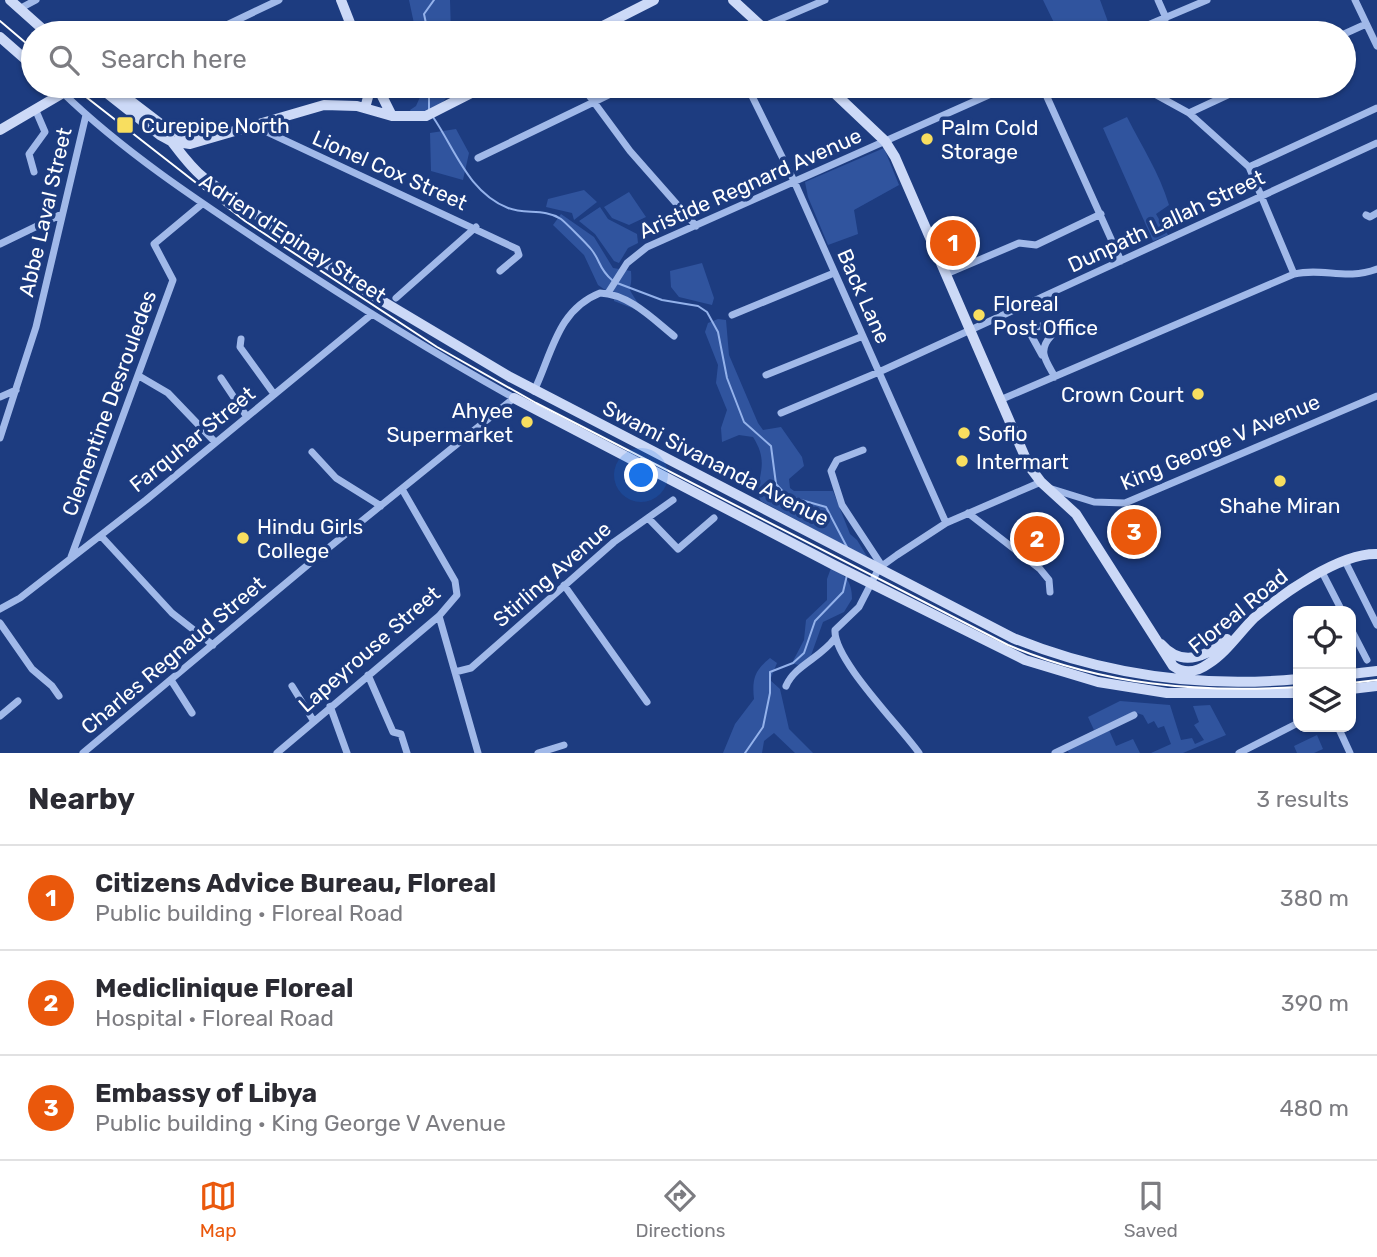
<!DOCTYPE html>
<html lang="en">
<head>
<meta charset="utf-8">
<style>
  :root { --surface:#fff; --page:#f7f7f7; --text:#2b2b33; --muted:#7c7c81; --line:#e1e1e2; --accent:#ea580c }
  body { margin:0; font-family:Rubik,sans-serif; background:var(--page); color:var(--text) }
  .controls { position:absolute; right:21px; bottom:21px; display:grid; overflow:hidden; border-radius:14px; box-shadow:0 2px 5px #0004 }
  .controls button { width:63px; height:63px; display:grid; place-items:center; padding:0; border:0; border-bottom:2px solid var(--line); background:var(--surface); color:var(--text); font:35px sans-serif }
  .you { position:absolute; left:642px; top:476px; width:24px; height:24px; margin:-18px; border:5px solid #fff; border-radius:50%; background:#1a73e8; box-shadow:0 0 0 10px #1a73e833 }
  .badge { display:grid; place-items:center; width:46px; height:46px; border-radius:50%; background:var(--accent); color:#fff; font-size:23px; font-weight:700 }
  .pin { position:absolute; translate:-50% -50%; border:4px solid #fff; box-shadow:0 2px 7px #0006 }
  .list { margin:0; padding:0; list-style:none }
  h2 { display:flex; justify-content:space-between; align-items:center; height:91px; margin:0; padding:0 28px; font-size:30px }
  h2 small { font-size:23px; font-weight:400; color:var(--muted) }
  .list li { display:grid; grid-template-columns:46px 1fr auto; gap:21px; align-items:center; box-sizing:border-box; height:105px; padding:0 28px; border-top:2px solid var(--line) }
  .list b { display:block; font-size:26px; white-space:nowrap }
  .list p { margin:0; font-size:23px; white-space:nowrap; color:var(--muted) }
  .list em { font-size:23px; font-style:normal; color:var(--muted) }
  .icon { flex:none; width:38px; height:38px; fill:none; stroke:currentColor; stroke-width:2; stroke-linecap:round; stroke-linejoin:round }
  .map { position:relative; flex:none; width:1377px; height:753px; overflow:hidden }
  .search { position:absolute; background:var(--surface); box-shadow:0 2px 5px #0004; left:21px; right:21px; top:21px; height:77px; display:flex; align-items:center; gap:18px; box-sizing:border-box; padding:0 24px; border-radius:38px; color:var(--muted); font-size:26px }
  .sheet { height:406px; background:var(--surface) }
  nav { display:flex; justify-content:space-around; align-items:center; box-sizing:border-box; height:98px; border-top:2px solid var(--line); background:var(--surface); font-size:19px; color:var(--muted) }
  nav a { display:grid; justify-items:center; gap:4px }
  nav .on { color:var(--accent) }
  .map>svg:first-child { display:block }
  .green { fill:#30549e }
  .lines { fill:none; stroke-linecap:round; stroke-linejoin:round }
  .stream { stroke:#94b2eb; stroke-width:2 }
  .street { stroke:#a1b9e9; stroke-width:7 }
  .secondary { stroke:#ccd9f7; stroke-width:10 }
  .tram { stroke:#fff; stroke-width:2 }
  .poi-dot { fill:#f8de5f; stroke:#1d3c80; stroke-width:2.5 }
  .labels { text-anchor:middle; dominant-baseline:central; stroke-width:7; stroke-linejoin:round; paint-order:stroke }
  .poi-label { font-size:21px; fill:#fff; stroke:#1d3c80; text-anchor:start }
  .street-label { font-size:21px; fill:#fff; stroke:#1d3c80 }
</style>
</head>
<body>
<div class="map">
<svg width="1377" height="753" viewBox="0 0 1377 753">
  <rect width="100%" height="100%" fill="#1d3c80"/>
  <path class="green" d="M409,0h41l1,33h-35z
    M1043,0h57l11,30 -9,3h-43z
    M416,86h35c-3,19 -23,27 -39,29l-2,-5 6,-4 4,-9z
    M1127,117c15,30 32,55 42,88l-13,9 12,21 -15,6 -50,-113z
    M456,129l13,24 -6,27 -32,-9 -1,-38z
    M884,148l15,37 -45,25 4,24 -30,11 -20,-48 -3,-15z
    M584,190l13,12 -23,18 -2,-7 -26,-6 2,-8z
    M629,192l17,25 -17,8 -17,-7 -8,-11z
    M600,207l8,12 29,15 1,9 -10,5 -9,15 -5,-2 -19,-27 -16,-13z
    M561,214l33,23 19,31 18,3c2,26 -8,9 9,35l-3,4 -23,-9v-5l-16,-11 -14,-30 -31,-30z
    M702,263l12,35 -2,7 -33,-8 -8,-10 -1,-16z
    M718,319l8,1 3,35 29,68 5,7 18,-3 21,30 2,9 -15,13 1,9 4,3h39l17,43 7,6 11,18 -107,-57 -4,-8c4,-23 10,-34 -4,-56l-14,-2 -17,7 -1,-14 6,-18 -11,-27 2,-18 -13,-33 3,-9z
    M831,568c15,7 21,14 21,31l-8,13 -21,10 -14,39c-5,4 -11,5 -17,2l12,-23 2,-20 21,-20v-21z
    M770,658l7,5 -7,17 10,9 9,40 24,24h-18l-21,-20 -10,8 -2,12h-39l12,-29 19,-25c-2,-19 0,-28 16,-41z
    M1120,701l50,4 11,35 11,-2 3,6 9,-4 -10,-15 5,-3 -6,-16 17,-1 16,30 -43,18h-32l20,-9 -7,-18 -6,2 -4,-7 -6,3 -5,-9 -9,-3 -40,18 -6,-13z
    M1109,730l7,16 17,-7 7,14h-71l-2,-3z
    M1317,735l6,14 -9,4h-17l-3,-7z"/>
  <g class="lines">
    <path class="stream" d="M428,33l-4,-19 10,-14
      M429,86v23
      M433,117c22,32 35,75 75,91 17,7 36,0 53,11 4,3 26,25 30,30 10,12 7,19 21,31
      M617,283l45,17 36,6 9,6 11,20 9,46 17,44 27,24 5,38 11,12 39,11 22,42
      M745,753l18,-26 7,-34v-21l23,-9 11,-10 11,-32 28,-29 4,-17"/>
    <path class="street" d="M1158,0l8,18
      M1355,0l22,46
      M19,9l17,-9
      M210,33l69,-33
      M748,33l77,-33
      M1129,33l78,-33
      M1344,34l22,-10
      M582,86l48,65 66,75
      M747,86l47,95 152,342
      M1042,86l79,175
      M1140,86l49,27 60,54 45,107
      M63,93c61,59 134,107 205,154 80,53 162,104 246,151l-198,160 -233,195
      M1189,113l58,-27
      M254,126l263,123 2,6 -19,16
      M478,158l149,-72
      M1249,167l128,-59
      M34,172l-5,-18 16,-22 -9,-21
      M1366,215l4,2 7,-4
      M0,244l62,-30
      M946,274l73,-31 17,2 65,-31
      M608,293l19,-30 20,-16 362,-161
      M396,298l80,-71
      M732,315l102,-42
      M1051,336c-14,15 -5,25 4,41
      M241,339l-1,8 34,47
      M1042,355l-11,-20 4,-7 12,-4
      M766,375l97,-39
      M139,376l29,17 47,49
      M221,378l26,39
      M534,391c18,-37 23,-81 66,-98 29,1 53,26 74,43
      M0,397l16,-7
      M1000,400l294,-126c30,-7 51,7 83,-5
      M781,413l98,-41 498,-229
      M0,438l36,-111 50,-212
      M863,450l-26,10 -6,11 11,34 40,61
      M312,452l24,26 45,28
      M1052,489l42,13 31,1 252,-107
      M968,513l72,56 9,11 1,12
      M649,519l29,30 36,-31
      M101,536l71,77 41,32
      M71,557l102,-277 -19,-36 48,-40
      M1345,561l32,64
      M1322,572l20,39
      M564,585l83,117
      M0,609l20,-11 126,-98 226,-186
      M439,616l39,137
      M0,623l32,46 20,17 7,10
      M1351,629l16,31
      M455,672l16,-4 143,-126 59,-42
      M368,675l25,57 8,2 6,19
      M171,680l21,33
      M292,686l21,34
      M786,686c9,-21 35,-28 49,-48
      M330,706l17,47
      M0,716l18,-15
      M1338,727l12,26
      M277,753l162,-137 18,-21 -2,-14 -53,-92
      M538,753l26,-8
      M919,753c-19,-27 -86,-94 -84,-123l24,-23 20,-39 18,-13 49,-32 95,-41
      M1055,753l79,-38
      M1239,753l59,-30"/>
    <path class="secondary" d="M10,0l37,33
      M341,0l13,33
      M733,0l36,33
      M589,33l65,-33
      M0,37l33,29
      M98,86l62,49 11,6 19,3 134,-39 33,1 35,10h34l59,-30
      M111,86l55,42 34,12
      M377,86l15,30
      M827,86l58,55 10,16 134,309 12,16 35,32 97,152c11,8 24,6 35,-2 18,-11 31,-31 46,-46 28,-24 85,-65 123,-64
      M365,108l6,-22
      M153,120c19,18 30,41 51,58l165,115 141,84 503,261c91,37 188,50 285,41
      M0,130l75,-44
      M514,398l320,167 191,95 73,22 69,11h131
      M1161,644c21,24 45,13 66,-5
      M1351,674l26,-3
      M1351,689l26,-3"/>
    <path class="tram" d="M0,21l33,28
      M72,86l173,135 192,126 99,56 472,242c94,40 189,48 290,42
      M1351,683l26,-3"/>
  </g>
  <g class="poi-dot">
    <rect x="116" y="116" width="18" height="18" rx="3.5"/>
    <circle cx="927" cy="139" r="7"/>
    <circle cx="979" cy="315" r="7"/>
    <circle cx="1198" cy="394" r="7"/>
    <circle cx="527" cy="422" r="7"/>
    <circle cx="964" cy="433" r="7"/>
    <circle cx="962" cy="461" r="7"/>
    <circle cx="1280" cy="481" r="7"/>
    <circle cx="243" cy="538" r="7"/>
  </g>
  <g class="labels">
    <g class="poi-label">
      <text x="141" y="125">Curepipe North</text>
      <text x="941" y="127">Palm Cold<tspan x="941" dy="24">Storage</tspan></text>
      <text x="993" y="303">Floreal<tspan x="993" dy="24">Post Office</tspan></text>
      <text x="1184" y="394" text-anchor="end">Crown Court</text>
      <text x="513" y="410" text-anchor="end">Ahyee<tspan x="513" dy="24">Supermarket</tspan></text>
      <text x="978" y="433">Soflo</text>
      <text x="976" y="461">Intermart</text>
      <text x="1280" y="505" text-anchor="middle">Shahe Miran</text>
      <text x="257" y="526">Hindu Girls<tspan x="257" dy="24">College</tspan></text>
    </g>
    <g class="street-label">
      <text transform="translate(390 170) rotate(24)">Lionel Cox Street</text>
      <text transform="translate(750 183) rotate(-24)">Aristide Regnard Avenue</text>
      <text transform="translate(45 212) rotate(-77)">Abbe Laval Street</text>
      <text transform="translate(1166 221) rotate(-25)">Dunpath Lallah Street</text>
      <text transform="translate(293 238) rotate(33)">Adrien d'Epinay Street</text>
      <text transform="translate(864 296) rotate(66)">Back Lane</text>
      <text transform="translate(109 403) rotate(-70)">Clementine Desrouledes</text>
      <text transform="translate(192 439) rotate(-39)">Farquhar Street</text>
      <text transform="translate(1220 442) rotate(-23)">King George V Avenue</text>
      <text transform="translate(716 463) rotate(27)">Swami Sivananda Avenue</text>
      <text transform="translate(552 574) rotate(-41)">Stirling Avenue</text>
      <text transform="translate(1238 611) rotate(-39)">Floreal Road</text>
      <text transform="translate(369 649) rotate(-41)">Lapeyrouse Street</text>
      <text transform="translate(173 655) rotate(-40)">Charles Regnaud Street</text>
    </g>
  </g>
</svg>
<div class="controls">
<button><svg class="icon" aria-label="locate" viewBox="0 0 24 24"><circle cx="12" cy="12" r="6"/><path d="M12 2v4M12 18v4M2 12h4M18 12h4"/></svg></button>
<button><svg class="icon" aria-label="layers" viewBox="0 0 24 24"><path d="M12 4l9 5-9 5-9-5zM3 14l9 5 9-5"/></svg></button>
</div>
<div class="you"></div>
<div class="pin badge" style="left:953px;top:243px">1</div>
<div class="pin badge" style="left:1037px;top:539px">2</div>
<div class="pin badge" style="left:1134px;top:532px">3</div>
<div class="search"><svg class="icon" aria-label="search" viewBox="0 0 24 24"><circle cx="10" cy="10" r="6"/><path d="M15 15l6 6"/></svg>Search here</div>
</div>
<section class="sheet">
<h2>Nearby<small>3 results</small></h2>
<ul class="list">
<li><span class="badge">1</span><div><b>Citizens Advice Bureau, Floreal</b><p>Public building · Floreal Road</p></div><em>380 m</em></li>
<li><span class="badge">2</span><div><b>Mediclinique Floreal</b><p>Hospital · Floreal Road</p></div><em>390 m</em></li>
<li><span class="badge">3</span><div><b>Embassy of Libya</b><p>Public building · King George V Avenue</p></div><em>480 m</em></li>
</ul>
</section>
<nav>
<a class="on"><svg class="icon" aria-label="map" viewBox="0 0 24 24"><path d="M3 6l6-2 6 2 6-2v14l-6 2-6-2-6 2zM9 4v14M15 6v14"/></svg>Map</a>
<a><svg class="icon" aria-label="directions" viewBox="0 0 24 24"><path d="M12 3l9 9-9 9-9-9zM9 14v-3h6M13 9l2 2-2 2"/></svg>Directions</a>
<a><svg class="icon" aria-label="saved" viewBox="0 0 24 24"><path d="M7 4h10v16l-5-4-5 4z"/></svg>Saved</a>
</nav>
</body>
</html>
